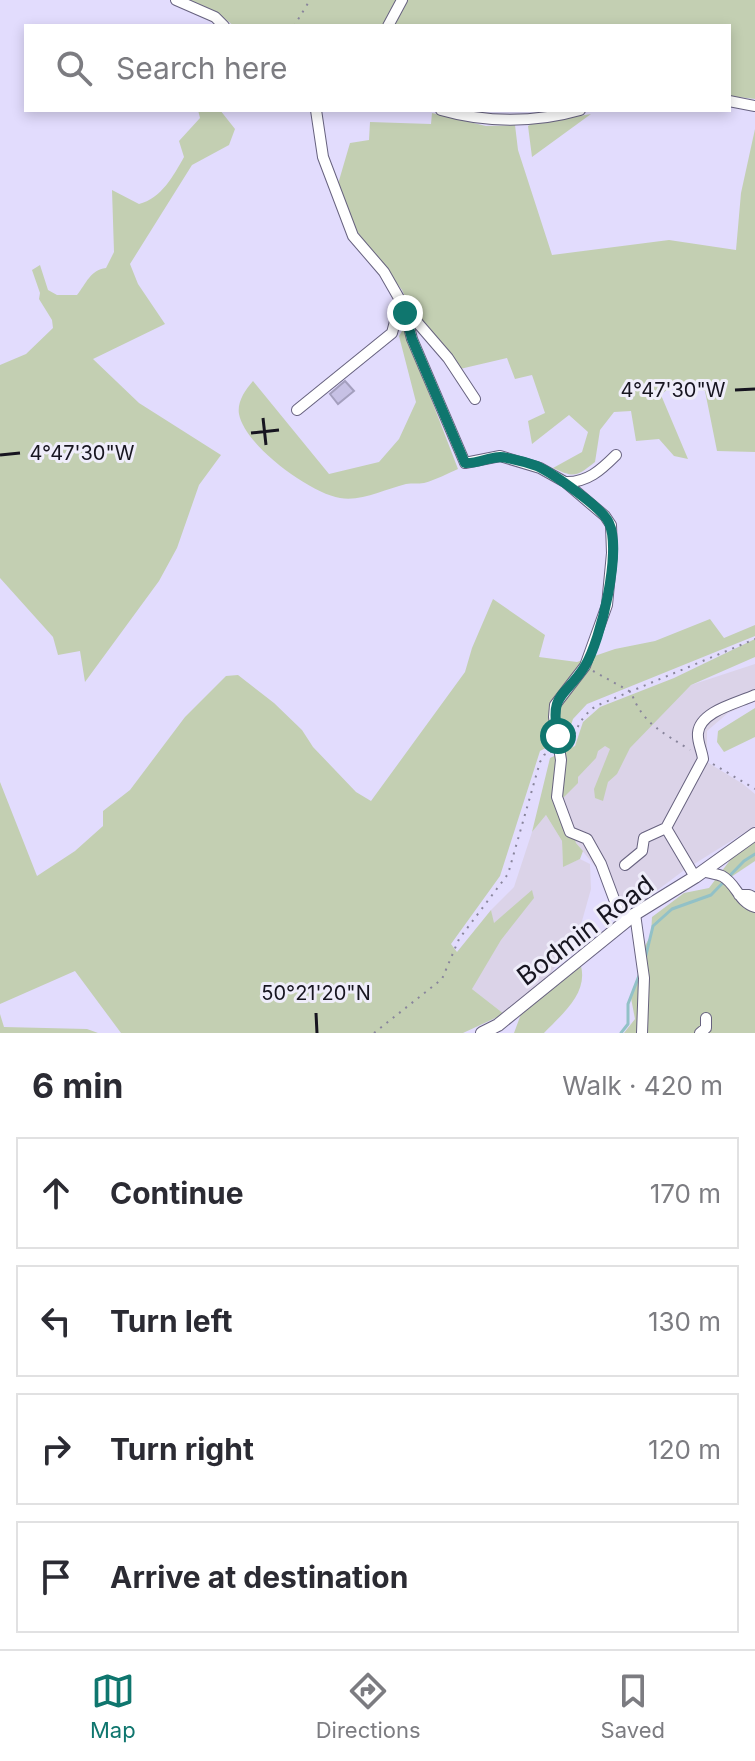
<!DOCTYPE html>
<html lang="en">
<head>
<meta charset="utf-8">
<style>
  :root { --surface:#fff; --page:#f7f7f7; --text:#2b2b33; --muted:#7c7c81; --line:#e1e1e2; --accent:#0f766e }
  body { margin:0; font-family:Inter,sans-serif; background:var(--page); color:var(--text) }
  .stop { position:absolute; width:24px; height:24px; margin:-18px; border:6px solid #0f766e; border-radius:50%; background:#fff }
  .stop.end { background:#0f766e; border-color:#fff; box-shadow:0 2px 8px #0008 }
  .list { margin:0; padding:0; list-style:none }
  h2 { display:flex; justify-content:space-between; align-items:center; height:104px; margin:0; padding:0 32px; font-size:34px }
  h2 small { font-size:26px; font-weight:400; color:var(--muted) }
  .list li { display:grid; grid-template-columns:52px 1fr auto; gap:24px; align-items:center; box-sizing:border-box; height:112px; margin:0 16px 16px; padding:0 16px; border:2px solid var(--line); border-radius:0px }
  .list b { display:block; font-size:30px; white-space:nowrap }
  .list em { font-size:26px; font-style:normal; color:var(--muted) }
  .icon { flex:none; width:44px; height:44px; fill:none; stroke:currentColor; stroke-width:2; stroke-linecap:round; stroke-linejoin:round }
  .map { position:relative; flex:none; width:755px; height:1033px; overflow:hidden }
  .search { position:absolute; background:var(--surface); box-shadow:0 4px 12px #0003; left:24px; right:24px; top:24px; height:88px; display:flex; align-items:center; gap:20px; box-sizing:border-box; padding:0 28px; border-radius:0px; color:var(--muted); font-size:30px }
  .sheet { height:616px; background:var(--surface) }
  nav { display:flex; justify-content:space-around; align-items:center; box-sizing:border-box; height:112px; border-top:2px solid var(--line); background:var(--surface); font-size:22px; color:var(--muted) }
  nav a { display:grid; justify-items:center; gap:4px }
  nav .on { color:var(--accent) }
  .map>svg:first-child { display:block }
  .industrial { fill:#dbd3e8 }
  .green { fill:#c3cfb2 }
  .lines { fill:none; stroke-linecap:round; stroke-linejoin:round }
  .stream { stroke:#92c1c7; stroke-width:3 }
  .building { fill:#c7c1e5; stroke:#a49fbe; stroke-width:2 }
  .minor-casing { stroke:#67627f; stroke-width:12 }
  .major-casing { stroke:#67627f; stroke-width:14 }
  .path { stroke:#89859c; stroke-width:2; stroke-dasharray:2 6; stroke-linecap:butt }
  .minor { stroke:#fff; stroke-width:10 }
  .major { stroke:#fff; stroke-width:12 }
  .path-bridge { stroke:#89859c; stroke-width:2; stroke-dasharray:2 6; stroke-linecap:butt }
  .route { stroke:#0f766e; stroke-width:10 }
  .ticks { fill:none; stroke:#171520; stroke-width:3 }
  .labels { text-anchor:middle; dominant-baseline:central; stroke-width:6; stroke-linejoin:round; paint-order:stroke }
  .street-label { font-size:26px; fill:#171520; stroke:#efedfa }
  .ticks-label { font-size:20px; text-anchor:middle; fill:#171520; stroke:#efedfa; stroke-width:6; stroke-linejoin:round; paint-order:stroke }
</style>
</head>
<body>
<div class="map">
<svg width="755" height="1033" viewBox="0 0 755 1033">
  <rect width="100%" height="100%" fill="#e2dcfd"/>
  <path class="industrial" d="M755,664v37l-27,12 -21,18v31l36,22 12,10v32l-72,45 -40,30 -14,7 -53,-65 -16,-51 30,-50 59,-17 42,-40z
    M546,815l16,26 1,25 17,-7 10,5 1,25 -9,32 -36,61 -42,32 -32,-25 23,-52 -4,-27 23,-23 18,-55z"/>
  <path class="green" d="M190,0h210l-15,26h-151l-10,-8z
    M407,0h348v99l-26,-3v-70h-337z
    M198,110h22l15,19 -6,16 -37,20 -62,99 8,20 27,40 -72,35 46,44 82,52 -22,30 -22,63 -18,33 -74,101 -5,-31 -22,4 -5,-18 -53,-59v-213l26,-11 27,-26 -1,-8 -13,-21 1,-6 -8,-23 8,-5 8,25 9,5h20c9,-11 13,-25 29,-27l8,-16 -2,-62 27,14c22,-5 35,-29 45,-47l-5,-16 21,-23z
    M432,113l54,13 29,-1 3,25 34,105 117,-15 67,10 5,-57 14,-64v323l-38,-1 -12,-60 -20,-9 -14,4 -10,9 27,64 -14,-3 -15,-17 -23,2 -5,-30 -17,1 -14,18 -5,32c-19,15 -20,16 -42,6l29,-16 6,-20 -19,-17 -37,29 -4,-23 17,-8 -13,-38 -17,4 -8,-21 -47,11 -52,-66 -6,-13 -46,-60 -18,-46 12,-41 19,-3 1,-18 61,2z
    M591,114l-59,43 -4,-31 3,-2z
    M404,328l54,141c-10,4 -22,11 -34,14 -6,1 -12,0 -18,1 -21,5 -45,18 -66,14 -30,-5 -95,-52 -101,-84 -2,-12 6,-24 14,-33l76,93 50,-12 20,-23 17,-37 -17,-66z
    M493,599l52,36 -6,22 38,5 38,-13 40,-8 55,-22 14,19 31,-13v11l-168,68 -14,15 -6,18 -27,14 -40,125 -49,68 6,8 34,-42 3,13 38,-33 2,8 -33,42 -29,49 32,25 -41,19h-342l-46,-62 -75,33v-222l37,94 38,-25 28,-25v-15l27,-21 55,-73 41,-41 12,-1 36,28 28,27 11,17 43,45 15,9 94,-129 7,-24z
    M755,639v18l-64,28 -61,63 -13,26 -9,8 -5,19 -8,-3 -1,-9 16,-40 -5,-3 -7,5 -2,7 -18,19v6l-15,15 13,45 7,8 -3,8 -17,8 -1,-26 -16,-26 -14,17 18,-74 25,-12 8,-24 17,-15 74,-29z
    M755,708v29l-31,15 -7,-10 1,-11z
    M755,840v21l-24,16 5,14 19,3v139h-131l11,-14 -4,-21 9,-24 -3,-14 14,-25 1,-18 32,-24 25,-5 25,-33z
    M581,966c7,28 -19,48 -37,67h-30l7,-19z
    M0,1014l4,13 83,2 11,4h-98z"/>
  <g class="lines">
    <path class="stream" d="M645,959l8,-33 19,-17 39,-14 33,-34 11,-7
      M621,1033l7,-9v-20l12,-31"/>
  </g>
  <path class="building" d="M345,381l9,10 -16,13 -8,-10z"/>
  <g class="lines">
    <g class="minor-casing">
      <path id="minor" d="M176,0l39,17 9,9
        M388,26l14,-26
        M729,101l26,5
        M316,110l7,47 30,79 31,36 20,35 44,51 27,41
        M441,110c45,13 94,13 139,0
        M404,307l8,32 53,124 35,-7 40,12 25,14 40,34 6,9 1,28 -5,52 -22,61 -30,39 -1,12 7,43 -4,37 13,35 17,7 14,25 22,59
        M297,410l95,-77 8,-31
        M565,482c22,1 36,-12 51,-27
        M625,865l17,-14 2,-13 22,-10
        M703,871c6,2 14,3 19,5 15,8 16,26 33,31
        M695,877l-29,-49 37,-69c-1,-9 -6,-17 -5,-26 2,-22 40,-30 57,-38
        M739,895h10l6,3
        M635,914l9,64 -2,55
        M700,1033l6,-5v-10"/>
    </g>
    <g class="major-casing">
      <path id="major" d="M482,1033l16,-8 137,-111 60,-37 60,-43"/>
    </g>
    <path class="path" d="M294,26l16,-26
      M593,671l38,21c12,33 32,40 59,58
      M572,742c5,-16 10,-26 24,-36l159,-67
      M713,764l42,25
      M374,1033l68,-54 17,-40 49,-65 32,-112 4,-7 5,-3"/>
    <use href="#minor" class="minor"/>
    <use href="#major" class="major"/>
    <path class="path-bridge" d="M550,752l22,-10"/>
  </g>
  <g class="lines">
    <path class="route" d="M405,313l7,26 53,124c15,1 28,-9 42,-5 10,2 21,5 30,8 15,7 66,42 72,57 13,28 -8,117 -24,143 -20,32 -36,26 -27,70"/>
  </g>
  <path class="ticks" d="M735,390l20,-1M263,418l3,27M251,433l28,-3M0,455l20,-2M316,1013l1,20"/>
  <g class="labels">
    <g class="street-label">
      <text transform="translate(585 930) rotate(-37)">Bodmin Road</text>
    </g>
  </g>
  <g class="ticks-label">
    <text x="673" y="397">4°47'30"W</text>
    <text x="82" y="460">4°47'30"W</text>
    <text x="316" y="1000">50°21'20"N</text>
  </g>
</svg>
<div class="stop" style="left:558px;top:736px"></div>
<div class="stop end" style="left:405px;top:313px"></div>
<div class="search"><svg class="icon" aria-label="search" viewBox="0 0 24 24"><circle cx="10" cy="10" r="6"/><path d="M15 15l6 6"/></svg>Search here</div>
</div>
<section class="sheet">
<h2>6 min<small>Walk · 420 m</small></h2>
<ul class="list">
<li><svg class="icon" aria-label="ahead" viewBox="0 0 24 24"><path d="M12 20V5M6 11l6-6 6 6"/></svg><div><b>Continue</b></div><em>170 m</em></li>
<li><svg class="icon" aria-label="left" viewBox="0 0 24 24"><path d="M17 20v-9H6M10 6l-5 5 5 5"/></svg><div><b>Turn left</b></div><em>130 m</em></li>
<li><svg class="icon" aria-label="right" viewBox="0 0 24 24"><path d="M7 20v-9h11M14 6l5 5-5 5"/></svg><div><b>Turn right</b></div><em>120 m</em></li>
<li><svg class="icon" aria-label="arrive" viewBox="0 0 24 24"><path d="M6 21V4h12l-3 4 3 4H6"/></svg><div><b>Arrive at destination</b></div></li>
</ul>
</section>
<nav>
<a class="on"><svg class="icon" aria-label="map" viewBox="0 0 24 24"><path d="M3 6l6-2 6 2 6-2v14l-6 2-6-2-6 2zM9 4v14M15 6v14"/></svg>Map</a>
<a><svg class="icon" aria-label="directions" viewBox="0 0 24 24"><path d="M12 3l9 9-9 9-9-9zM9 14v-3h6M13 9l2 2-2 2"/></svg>Directions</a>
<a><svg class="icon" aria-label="saved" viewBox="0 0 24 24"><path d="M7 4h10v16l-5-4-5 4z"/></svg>Saved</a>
</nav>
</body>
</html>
